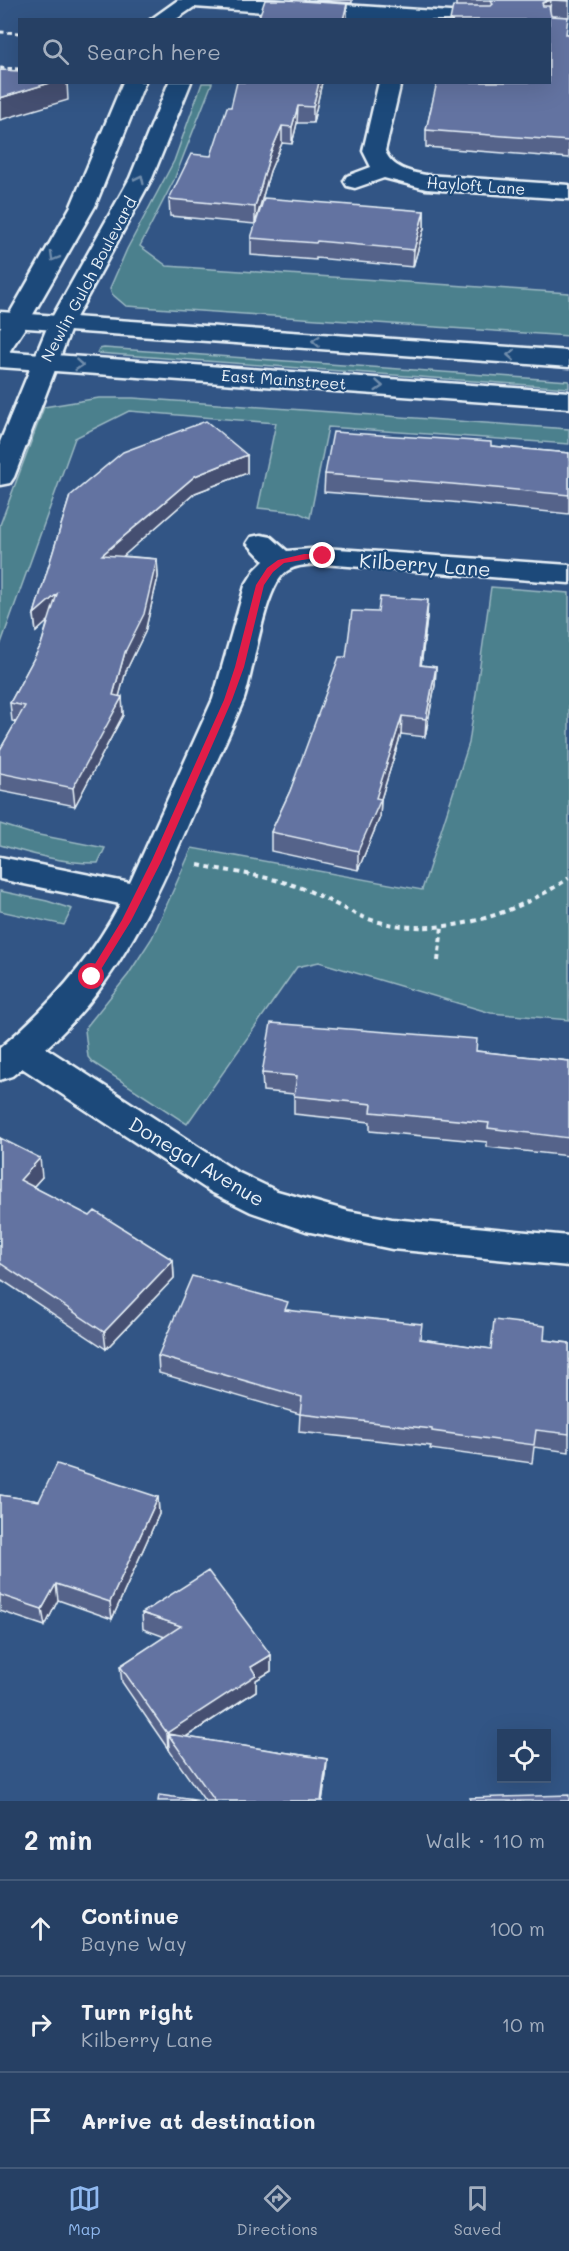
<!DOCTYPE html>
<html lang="en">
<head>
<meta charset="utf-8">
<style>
  :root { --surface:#264064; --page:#324b6d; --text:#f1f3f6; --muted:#a4afbf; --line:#425978; --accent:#90b9f0 }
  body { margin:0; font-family:Mali,sans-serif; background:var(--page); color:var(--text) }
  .controls { position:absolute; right:18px; bottom:18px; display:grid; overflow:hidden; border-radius:0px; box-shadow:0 6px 24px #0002 }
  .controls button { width:54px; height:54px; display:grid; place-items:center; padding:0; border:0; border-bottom:2px solid var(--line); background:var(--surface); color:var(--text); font:30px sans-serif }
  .stop { position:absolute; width:18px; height:18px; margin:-14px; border:4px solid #e11d48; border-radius:50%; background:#fff }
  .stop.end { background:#e11d48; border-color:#fff; box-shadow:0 2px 6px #0008 }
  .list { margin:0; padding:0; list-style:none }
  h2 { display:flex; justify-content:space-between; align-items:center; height:78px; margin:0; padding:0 24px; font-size:26px }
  h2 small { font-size:20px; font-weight:400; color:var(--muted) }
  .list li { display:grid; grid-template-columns:39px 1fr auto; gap:18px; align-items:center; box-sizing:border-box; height:96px; padding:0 24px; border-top:2px solid var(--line) }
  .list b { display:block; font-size:22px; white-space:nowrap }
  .list p { margin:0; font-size:20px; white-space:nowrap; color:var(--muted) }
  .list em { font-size:20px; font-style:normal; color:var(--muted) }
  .icon { flex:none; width:33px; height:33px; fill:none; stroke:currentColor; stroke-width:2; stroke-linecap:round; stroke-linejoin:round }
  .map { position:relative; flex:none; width:569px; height:1801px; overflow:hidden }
  .search { position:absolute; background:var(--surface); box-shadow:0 6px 24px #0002; left:18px; right:18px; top:18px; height:66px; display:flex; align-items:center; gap:15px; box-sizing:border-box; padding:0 21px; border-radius:0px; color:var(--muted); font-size:22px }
  .sheet { height:366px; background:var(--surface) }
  nav { display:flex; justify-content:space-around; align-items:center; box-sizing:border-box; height:84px; border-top:2px solid var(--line); background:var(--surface); font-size:16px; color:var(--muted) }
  nav a { display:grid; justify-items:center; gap:3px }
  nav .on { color:var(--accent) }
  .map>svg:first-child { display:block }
  .green { fill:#4c808d; stroke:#9ab8c2; stroke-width:1.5 }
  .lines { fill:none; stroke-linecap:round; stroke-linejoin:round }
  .minor-casing { stroke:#e8f1f8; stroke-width:5 }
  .tertiary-casing { stroke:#e8f1f8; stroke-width:5 }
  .secondary-casing { stroke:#e8f1f8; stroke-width:5 }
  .path-far1 { stroke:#e8f1f8; stroke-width:3; stroke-dasharray:4.5 3; stroke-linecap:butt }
  .path { stroke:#e8f1f8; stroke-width:4; stroke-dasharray:5 4.5; stroke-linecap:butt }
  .minor { fill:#1f4a7a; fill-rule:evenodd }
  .tertiary { fill:#1f4a7a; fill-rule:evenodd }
  .secondary { fill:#1f4a7a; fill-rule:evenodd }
  .wall { fill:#55638a; stroke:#e8f1f8; stroke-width:1.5 }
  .shaded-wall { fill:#455071; stroke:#e8f1f8; stroke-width:1.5 }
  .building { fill:#6373a1; stroke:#e8f1f8; stroke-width:1.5 }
  .oneway { stroke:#6f8dac }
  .route { fill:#e11d48 }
  .labels { text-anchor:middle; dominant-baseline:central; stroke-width:4.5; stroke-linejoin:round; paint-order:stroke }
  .far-street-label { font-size:16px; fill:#e8f1f8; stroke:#1f4a7a }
  .street-label { font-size:20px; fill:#e8f1f8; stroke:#1f4a7a }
</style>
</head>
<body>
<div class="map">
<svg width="569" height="1801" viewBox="0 0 569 1801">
  <rect width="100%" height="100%" fill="#325585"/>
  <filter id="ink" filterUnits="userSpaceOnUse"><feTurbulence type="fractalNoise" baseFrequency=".0167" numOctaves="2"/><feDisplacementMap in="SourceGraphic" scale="12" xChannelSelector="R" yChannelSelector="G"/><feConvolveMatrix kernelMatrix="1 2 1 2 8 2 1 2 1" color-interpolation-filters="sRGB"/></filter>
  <g filter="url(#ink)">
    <path class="green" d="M202,83h10l-38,97 -34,66 27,20 402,27v43l-443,-30 -14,-12 -2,-6 17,-39 47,-88z
      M104,348l465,33v7l-472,-35 2,-4z
      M99,398h34l436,31v15l-241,-17 -18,91 -13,-6 -39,-4 18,-85 -147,-12 -54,27 -75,208v-121l44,-118z
      M491,587l78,6v427l-78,-7 -172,-51 -22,5 -110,157 -95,-62 -4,-5 -3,-27 2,-4 41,-51 24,-37 40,-90 230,42 47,-147z
      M0,824l29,9 76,15 -7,15c-32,1 -67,-9 -98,-18z
      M0,891l47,10 25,8 -8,16 -64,-14z"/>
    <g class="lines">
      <g class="minor-casing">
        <path id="minor" d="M178,0h91l211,14 7,2 3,4h-111l-185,-13 -19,13h-25z
          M123,82h22l-50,124 -68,119 -9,2 -9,-2 -3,-5 65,-114z
          M169,82h22l-39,96 -79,145 -3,5 -9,2 -9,-2 -3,-5 81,-145z
          M379,82h22l-16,69c7,17 24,21 41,24l143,10v14l-143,-10 -42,-11 -29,10 -8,-2 -3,-5 3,-5 24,-9 -8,-16z
          M261,535l10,2 16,14 36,-3 246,17v18l-246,-19c-13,1 -26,0 -36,7 -23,15 -33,99 -43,128 -16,38 -33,75 -50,112 -37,87 -76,173 -148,237l191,124 40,19 71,20 44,8 177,17v30l-177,-17 -86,-18 -55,-19 -40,-20 -189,-124 -10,8 -12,4v-32c49,-41 90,-87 120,-144l-120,-25v-22l130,26 83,-184 32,-113 10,-16 9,-9 -17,-18 4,-6z"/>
      </g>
      <g class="tertiary-casing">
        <path id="tertiary" d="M18,313l9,2 3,5 -21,32 -9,3v-27l9,-13z
          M61,316l9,2 3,5 -59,154 -4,6 -10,2v-43l49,-119 3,-5z"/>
      </g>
      <g class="secondary-casing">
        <path id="secondary" d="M0,312l569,39v16l-569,-41z
          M0,351l569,41v16l-569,-41z"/>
      </g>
      <path class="path-far1" d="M0,32l20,1
        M0,68l20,1"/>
      <path class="path" d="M198,865c33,7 66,10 98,21 27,9 51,27 79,35 68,18 137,-5 194,-43
        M438,961l4,-34"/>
      <use href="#minor" class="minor"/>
      <use href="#tertiary" class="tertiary"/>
      <use href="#secondary" class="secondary"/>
    </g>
    <path class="wall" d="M303,0h49v3z
      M456,0h113v17l-18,-1 16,18h2v124l-143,-11v-17l30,-124z
      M322,82l-9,41h-16l-5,21 -10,-1 -12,28 -15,53 -85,-8 -1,-17 42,-43 20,-49z
      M424,211v17l-11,39 -97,-9v2l-65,-5v-17z
      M491,446l78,7v61l-118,-12 -127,-10 1,-18z
      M247,455v18l-52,20 -72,63 34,3 1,18 -13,55 -19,39 -7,25 3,1 1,18 -48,91 -75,-15v-41l16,-28 -4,-1 -2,-18 31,-58 7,-24 -12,11 -2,-18 36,-118z
      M427,618l-6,47 15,2 -1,18 -10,52 -24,-3 -20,65 -1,18 -22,53 -87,-19v-19l19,-41 56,-134z
      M476,1051l93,10v95l-82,-9v-5l-117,-11v-9l-76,-8v-20l-31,-3 -1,-18z
      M0,1138l42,39 -9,10 140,73 1,18 -68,71 -104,-69 -2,2z
      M288,1310l133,29 70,10 53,-9 25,3v109l-35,-5 -2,16 -102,-14 1,-3 -132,-14 1,-18 -141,-41 -1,-17z
      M0,1495l39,6 119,-4 1,17 -47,105 -54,-19 -13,26 -45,-15z
      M142,1613l129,42v16l-15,9v11l-70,46 141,22 -1,16 -4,26h-117l-36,-51v-2l-1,1 -46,-67 -2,-16 45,-29 -22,-8z"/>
    <path class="shaded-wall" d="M551,0l-2,16 -8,3 1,-16z
      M347,4v16h-4z
      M53,82h14l1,18 -68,20v-22z
      M319,82h3l-9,41v-16z
      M298,106l-1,17 -5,21v-17z
      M282,126v17l-12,28 -15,53v-17l15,-53z
      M424,211v17l-11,39 1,-17z
      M247,455v18l-52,20 -91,80 -2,-18 93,-79z
      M157,559l1,18 -13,55 -19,39 -10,37 6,-11 1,18 -48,91 -2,-18 40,-93 12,-43z
      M57,594l1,18 -22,20 -2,-18z
      M428,600l-1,18 -8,65 1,-18z
      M436,667l-1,18 -10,52 1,-18z
      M402,716l-1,18 -20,65 -1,18 -22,53v-19z
      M40,1158l2,19 -19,21 -3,-18z
      M173,1260l1,18 -68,71 -2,-17z
      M158,1497l1,17 -47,105 -2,-17z
      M56,1584l2,16 -13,26 -3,-17z
      M271,1655v16l-15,9v11l-81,53 -7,-10 1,14 -1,1 -1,-16 84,-66z
      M327,1759l-1,16 -4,26h-1z"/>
    <path class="building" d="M265,0h22l60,4 -4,16h-85z
      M491,0h78v1l-18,-1 -9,3 1,3h6l2,10 17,1 -2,17h3v107l-143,-11 11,-48h112v-62h-99l3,-14h38l2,-2z
      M0,70l20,1v11h33l-53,16z
      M237,82h82l-6,25 -15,-1 -6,21 -10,-1 -12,28 -15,53 -86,-8 22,-45 20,2 16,-49h4z
      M264,198l160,13 -10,39 -97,-9 -1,2 -65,-5z
      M206,421l41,34 -52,21 -93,79 55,4 -13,55 -19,38 -12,43 9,2 -49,91 -73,-15v-23l25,-44 -15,-3 31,-58 16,-51 -23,20 36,-118 53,-44z
      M333,432l158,10v4l78,7v42l-117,-11 -127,-10z
      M380,597l48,3 -8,65 16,2 -10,52 -24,-3 -26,82 5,1 -23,52 -87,-19 19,-41 49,-134h7l6,-46 26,1z
      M271,1023l206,16 -1,12 93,10v77l-81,-10 1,-5 -118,-11 1,-8 -78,-8 3,-20 -35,-3z
      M0,1138l40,20 -20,22 70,36 5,-5 78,49 -69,72 -104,-69z
      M192,1276l96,26 -3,8 137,14 -2,15 71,10 3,-29 51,6 -1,14 25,3v91l-33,-4 -2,15 -102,-14v-2l-132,-15 2,-17 -144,-41z
      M57,1464l101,33 -48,105 -54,-18 -14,25 -42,-14v-100l39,6z
      M208,1571l63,84 -20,12 5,8 -89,58 -47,-67 61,-40 -39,-13z
      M168,1734l159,25 -6,42h-106z
      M159,1795l43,6h-44z
      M569,1795v6h-98l-1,-3z"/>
    <defs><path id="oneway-chevron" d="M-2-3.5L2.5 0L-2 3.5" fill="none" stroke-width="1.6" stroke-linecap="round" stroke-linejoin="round" transform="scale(1.5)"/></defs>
    <g class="oneway">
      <use href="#oneway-chevron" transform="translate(140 179) rotate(-64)"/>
      <use href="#oneway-chevron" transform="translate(54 257) rotate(120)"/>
      <use href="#oneway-chevron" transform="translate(316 341) rotate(-176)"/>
      <use href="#oneway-chevron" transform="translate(511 355) rotate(-176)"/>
      <use href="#oneway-chevron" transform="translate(79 365) rotate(4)"/>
      <use href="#oneway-chevron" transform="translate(379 386) rotate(4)"/>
    </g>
  </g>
  <path class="route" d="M304,554h19l4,2 -43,7 -11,9 -9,13 -20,82 -12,33 -70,160 -31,61 -36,58h-7l-1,-2 35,-57 30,-60 72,-160 11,-33 21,-82 11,-17 11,-8z"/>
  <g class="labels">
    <g class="far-street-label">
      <text transform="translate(476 185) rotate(4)">Hayloft Lane</text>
      <text transform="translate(88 279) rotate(-62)">Newlin Gulch Boulevard</text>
      <text transform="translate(284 379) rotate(4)">East Mainstreet</text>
    </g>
    <g class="street-label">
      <text transform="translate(425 564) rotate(4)">Kilberry Lane</text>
      <text transform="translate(197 1161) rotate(31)">Donegal Avenue</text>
    </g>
  </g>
</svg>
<div class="controls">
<button><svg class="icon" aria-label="locate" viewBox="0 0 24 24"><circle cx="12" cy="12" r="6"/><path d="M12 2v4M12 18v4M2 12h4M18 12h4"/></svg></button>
</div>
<div class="stop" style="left:92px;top:977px"></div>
<div class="stop end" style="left:323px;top:556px"></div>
<div class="search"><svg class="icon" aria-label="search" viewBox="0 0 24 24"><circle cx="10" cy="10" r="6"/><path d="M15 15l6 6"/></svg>Search here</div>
</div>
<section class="sheet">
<h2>2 min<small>Walk · 110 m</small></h2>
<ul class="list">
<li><svg class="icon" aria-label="ahead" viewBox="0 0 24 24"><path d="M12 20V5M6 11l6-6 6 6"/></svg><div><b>Continue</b><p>Bayne Way</p></div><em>100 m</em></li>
<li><svg class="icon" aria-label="right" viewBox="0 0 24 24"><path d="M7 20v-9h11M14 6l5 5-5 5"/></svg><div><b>Turn right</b><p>Kilberry Lane</p></div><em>10 m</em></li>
<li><svg class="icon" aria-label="arrive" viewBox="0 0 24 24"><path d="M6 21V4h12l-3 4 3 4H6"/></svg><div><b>Arrive at destination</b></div></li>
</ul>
</section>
<nav>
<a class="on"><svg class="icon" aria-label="map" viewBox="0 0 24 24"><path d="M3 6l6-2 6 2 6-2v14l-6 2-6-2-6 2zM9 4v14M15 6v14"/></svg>Map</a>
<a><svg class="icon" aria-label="directions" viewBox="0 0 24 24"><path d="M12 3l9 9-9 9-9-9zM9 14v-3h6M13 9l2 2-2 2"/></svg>Directions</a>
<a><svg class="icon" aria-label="saved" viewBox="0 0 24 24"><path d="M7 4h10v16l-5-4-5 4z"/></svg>Saved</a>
</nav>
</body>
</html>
